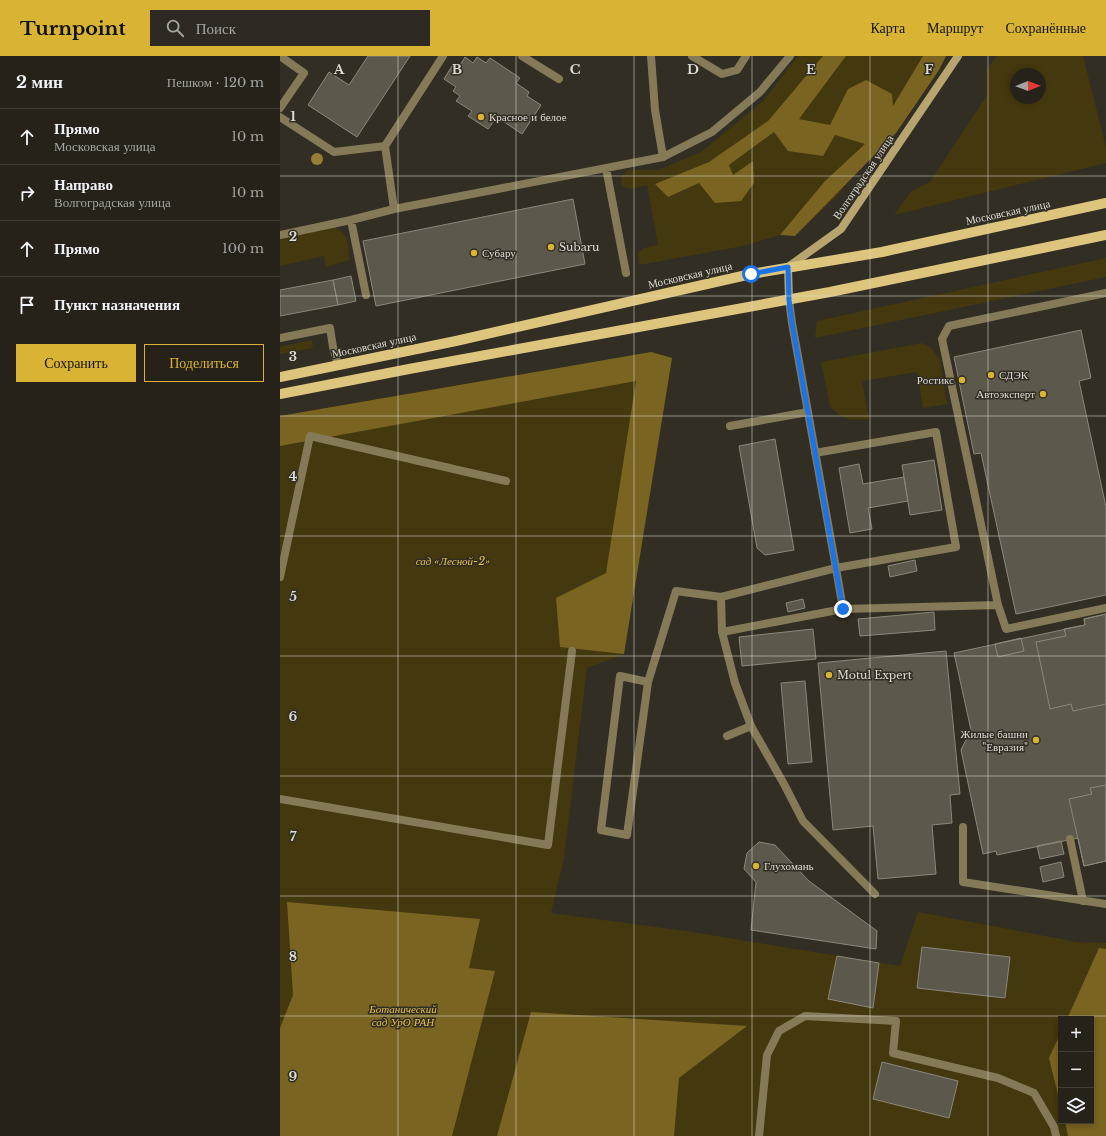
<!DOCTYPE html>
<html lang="ru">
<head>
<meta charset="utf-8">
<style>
  :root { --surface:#26221a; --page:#2e2a23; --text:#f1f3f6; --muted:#a4a4a2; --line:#423f39; --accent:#d9b334 }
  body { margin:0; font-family:"Libre Baskerville",serif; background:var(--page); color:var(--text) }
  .controls { position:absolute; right:12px; bottom:12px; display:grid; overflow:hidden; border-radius:0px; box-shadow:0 2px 6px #0003 }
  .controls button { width:36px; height:36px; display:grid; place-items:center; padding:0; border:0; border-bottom:1px solid var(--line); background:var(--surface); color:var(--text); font:20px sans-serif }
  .compass { position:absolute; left:730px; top:12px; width:36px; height:36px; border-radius:50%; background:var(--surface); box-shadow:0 2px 6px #0003; rotate:89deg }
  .stop { position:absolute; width:12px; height:12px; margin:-9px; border:3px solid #1a73e8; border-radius:50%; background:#fff }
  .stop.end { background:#1a73e8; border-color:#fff; box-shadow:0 1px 4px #0008 }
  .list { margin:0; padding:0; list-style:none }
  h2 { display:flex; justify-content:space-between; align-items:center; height:52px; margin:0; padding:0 16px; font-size:17px }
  h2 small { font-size:13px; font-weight:400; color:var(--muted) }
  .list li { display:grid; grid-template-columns:26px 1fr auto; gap:12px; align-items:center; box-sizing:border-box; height:56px; padding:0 16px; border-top:1px solid var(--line) }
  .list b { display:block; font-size:15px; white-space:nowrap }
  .list p { margin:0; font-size:13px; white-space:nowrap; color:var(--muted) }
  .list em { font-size:13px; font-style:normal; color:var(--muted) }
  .actions { display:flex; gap:8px; padding:12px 16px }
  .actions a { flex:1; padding:9px 0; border:1px solid var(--accent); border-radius:0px; text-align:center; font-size:14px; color:var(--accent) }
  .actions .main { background:var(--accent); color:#111 }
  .icon { flex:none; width:22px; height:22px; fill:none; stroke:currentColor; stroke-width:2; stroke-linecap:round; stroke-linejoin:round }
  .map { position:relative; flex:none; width:826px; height:1080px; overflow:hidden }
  header { display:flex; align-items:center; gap:24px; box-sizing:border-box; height:56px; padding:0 20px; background:var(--accent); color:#111 }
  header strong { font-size:19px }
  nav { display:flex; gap:22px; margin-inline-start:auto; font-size:14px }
  .search { width:280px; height:36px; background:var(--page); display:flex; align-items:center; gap:10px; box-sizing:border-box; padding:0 14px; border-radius:0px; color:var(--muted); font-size:15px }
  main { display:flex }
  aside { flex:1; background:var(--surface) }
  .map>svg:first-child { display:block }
  .green { fill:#44380f; fill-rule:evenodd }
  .forest { fill:#796421 }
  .building { fill:#5c584b; stroke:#8b877a }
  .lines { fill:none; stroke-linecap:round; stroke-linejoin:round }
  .lane { stroke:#857a58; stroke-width:8 }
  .street { stroke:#857a58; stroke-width:8 }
  .secondary { stroke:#b7a46e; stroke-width:8 }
  .primary { stroke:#ddc57e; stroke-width:10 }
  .tree { fill:#957f38 }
  .route { stroke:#1a73e8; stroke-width:5 }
  .grid { fill:none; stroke:#dddbd4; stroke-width:1; stroke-opacity:0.55 }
  .poi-dot { fill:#d9b334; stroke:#322e23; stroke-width:1.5 }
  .labels { text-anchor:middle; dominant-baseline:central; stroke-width:3; stroke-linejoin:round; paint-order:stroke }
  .poi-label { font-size:11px; fill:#dddbd4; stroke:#322e23; text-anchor:start }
  .street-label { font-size:11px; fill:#dddbd4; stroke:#322e23 }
  .park-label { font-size:11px; font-style:italic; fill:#e6c14a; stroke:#322e23 }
  .grid-label { font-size:13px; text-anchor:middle; font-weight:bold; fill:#dddbd4; stroke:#322e23; stroke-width:3; stroke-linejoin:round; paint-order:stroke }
</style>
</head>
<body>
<header>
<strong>Turnpoint</strong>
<div class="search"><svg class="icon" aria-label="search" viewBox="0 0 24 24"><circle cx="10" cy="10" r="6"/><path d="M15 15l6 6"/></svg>Поиск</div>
<nav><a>Карта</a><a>Маршрут</a><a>Сохранённые</a></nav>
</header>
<main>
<aside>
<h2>2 мин<small>Пешком · 120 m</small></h2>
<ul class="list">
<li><svg class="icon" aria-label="ahead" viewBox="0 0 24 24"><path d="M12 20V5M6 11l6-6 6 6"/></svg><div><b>Прямо</b><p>Московская улица</p></div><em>10 m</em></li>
<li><svg class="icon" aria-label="right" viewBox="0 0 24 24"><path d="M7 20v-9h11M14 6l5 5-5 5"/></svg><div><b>Направо</b><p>Волгоградская улица</p></div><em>10 m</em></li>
<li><svg class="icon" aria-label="ahead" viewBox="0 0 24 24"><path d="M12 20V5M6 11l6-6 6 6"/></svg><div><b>Прямо</b></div><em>100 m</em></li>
<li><svg class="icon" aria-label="arrive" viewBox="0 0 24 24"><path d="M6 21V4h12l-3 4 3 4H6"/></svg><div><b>Пункт назначения</b></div></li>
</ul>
<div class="actions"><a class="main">Сохранить</a><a>Поделиться</a></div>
</aside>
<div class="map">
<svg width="826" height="1080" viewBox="0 0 826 1080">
  <rect width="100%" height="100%" fill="#322e23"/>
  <path class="green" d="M518,0h134l-92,137 -37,35 -60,18 -104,19 -1,-12 6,-5 14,-3 -11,-60 -16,4 -9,-3 -1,-9 7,-7h31l42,-18 62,-51z
    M716,0h87l23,91v16l-212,52 17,-24 19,-9 57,-87v-26zM736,18h24v24h-24z
    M55,171c15,8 13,18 14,33l-23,7 -2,-11 -44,10v-27z
    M826,202v19l-291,61 2,-17z
    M32,284l1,8 -33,6v-7z
    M642,287l9,5 9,12 7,44 -24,4 -6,-36 -55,9 7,38 -18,1 -12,-5 -9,-9 -9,-44z
    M371,296l21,6 -48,296 -37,14 -23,190 -13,55 135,18 214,35 18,-54 159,30 29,1v193h-826v-720zM781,963h30v102h-30z"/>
  <path class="forest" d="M543,0h23l-47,63 31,6 18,-36 18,-9 26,14 1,12 30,-50h23l-7,14 -43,63 -101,103 -15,-1 45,-54 40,-37 -30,-9 -12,21 -35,-5 -14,-19 -45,33 4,10 20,-14 1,22 -13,18 -26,2 -16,-20 -31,14 -13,-13 54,-22 59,-41z
    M371,296l21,6 -48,296 -64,-7 -4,-49 50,-25 30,-192 -356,65v-30z
    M7,846l193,17 -11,49 26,3 -43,165h-172v-108l13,-33z
    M819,892l7,1v187h-38l-3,-15h26v-102h-24z
    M251,956l216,14 -68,52 -5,58h-177z
    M781,976v75l-12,-49z"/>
  <path class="building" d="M88,0h42l-53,81 -49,-32 21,-33 20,13z
    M185,1l8,6 4,-6 9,6 4,-5 30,20 -4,5 13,9 -2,4 14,9 -19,29 -25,-17 -9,12 -20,-13 4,-5 -16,-10 4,-5 -7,-5 3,-4 -12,-8 8,-13 5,4z
    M293,143l12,65 -209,42 -13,-65z
    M71,220l5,25 -18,4 -5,-25z
    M53,224l5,25 -58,11v-26z
    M801,274l10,48 -12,3 27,126v88l-90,19 -35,-161 -7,1 -20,-97z
    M495,383l19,111 -29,5 -8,-7 -18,-102z
    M654,404l8,50 -32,5 -8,-50z
    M579,408l4,20 41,-7 4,24 -40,7 4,21 -22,4 -11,-65z
    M635,504l2,11 -27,6 -2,-11z
    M523,543l2,9 -17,4 -2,-9z
    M654,556l1,18 -75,6 -2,-17z
    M826,558v90l-33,7 -2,-7 -21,5 -14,-67 30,-6 -2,-7 21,-4 -1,-6z
    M826,558v247l-22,5 -6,-28 -81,17 -1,-4 -13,3 -22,-104 10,-20 -17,-77 131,-28 -1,-6z
    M533,573l3,30 -74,7 -3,-29z
    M741,582l3,13 -26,6 -3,-13z
    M666,595l14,143 -10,1 2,28 -20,2 4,49 -58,5 -5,-53 -40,4 -15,-167z
    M525,625l7,81 -24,2 -7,-81z
    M826,729v76l-22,5 -15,-67 23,-5 -2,-6z
    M781,785l3,13 -24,5 -3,-13z
    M479,786l16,3 34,36 68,50 -1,18 -125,-19 5,-48 -12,-13 3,-16z
    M781,806l3,15 -21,5 -3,-15z
    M642,891l88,10 -5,41 -88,-10z
    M557,900l42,7 -6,45 -45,-9z
    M602,1006l76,19 -9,37 -76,-19z"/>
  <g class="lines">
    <path class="lane" d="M0,0l24,17 -24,35
      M242,0l37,23
      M412,0l30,18 15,-4 9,-14
      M0,61l54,35 51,-6
      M326,112l20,105
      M114,153l-9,-63 58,-90
      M71,164l15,75
      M0,179l71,-15 43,-11 269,-52 49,-25 48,-40 30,-36
      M509,244l3,23 44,245 120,-21 -20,-115 -121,21
      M0,282l50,-10 3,19 5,18
      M450,370l78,-14
      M441,541l1,35 13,51 16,43 33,58 19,37 72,73
      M718,549l-56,-266 7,-13 157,-33
      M442,576l121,-23
      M368,626l-28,-6 -19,154 26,5 21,-153 28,-91 45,6 115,-29 7,41 155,-4 8,24 100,-21
      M447,680l24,-10
      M683,771v55l143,22
      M790,783l13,62
      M479,1080l8,-81 12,-24 26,-15 91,5 -3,32 105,25 36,15 20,34 2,9"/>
    <path class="street" d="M371,0l4,54 8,47
      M0,521l30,-141 196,45
      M0,743l268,46 24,-194"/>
    <path class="secondary" d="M509,244l-1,-33 53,-38 117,-173"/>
    <path class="primary" d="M0,321l176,-36 295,-67 131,-22 224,-49
      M0,338l129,-25 421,-77 276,-57"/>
  </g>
  <circle class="tree" cx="37" cy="103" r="6"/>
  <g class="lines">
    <path class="route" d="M471,218l37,-7 1,33 3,23 51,286"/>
  </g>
  <path class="grid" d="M118,0v1080M236,0v1080M354,0v1080M472,0v1080M590,0v1080M708,0v1080M0,120h826M0,240h826M0,360h826M0,480h826M0,600h826M0,720h826M0,840h826M0,960h826"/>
  <g class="poi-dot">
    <circle cx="201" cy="61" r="4"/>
    <circle cx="271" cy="191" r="4"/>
    <circle cx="194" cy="197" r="4"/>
    <circle cx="711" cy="319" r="4"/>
    <circle cx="682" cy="324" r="4"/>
    <circle cx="763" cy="338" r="4"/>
    <circle cx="549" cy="619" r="4"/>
    <circle cx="756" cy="684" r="4"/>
    <circle cx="476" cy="810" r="4"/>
  </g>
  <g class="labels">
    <g class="poi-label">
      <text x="209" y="61">Красное и белое</text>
      <text x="279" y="191">Subaru</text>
      <text x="202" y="197">Субару</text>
      <text x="719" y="319">СДЭК</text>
      <text x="674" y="324" text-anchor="end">Ростикс</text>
      <text x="755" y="338" text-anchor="end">Автоэксперт</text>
      <text x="557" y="619">Motul Expert</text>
      <text x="748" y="678" text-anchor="end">Жилые башни<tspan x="748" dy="13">"Евразия"</tspan></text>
      <text x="484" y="810">Глухомань</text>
    </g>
    <g class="street-label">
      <text transform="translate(583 121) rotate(-56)">Волгоградская улица</text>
      <text transform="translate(728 156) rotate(-12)">Московская улица</text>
      <text transform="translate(410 219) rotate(-13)">Московская улица</text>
      <text transform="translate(94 289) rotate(-12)">Московская улица</text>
    </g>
    <g class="park-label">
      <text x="173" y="505">сад «Лесной-2»</text>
      <text x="123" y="953">Ботанический<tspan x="123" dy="13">сад УрО РАН</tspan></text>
    </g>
  </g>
  <g class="grid-label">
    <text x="59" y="18">A</text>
    <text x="177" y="18">B</text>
    <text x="295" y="18">C</text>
    <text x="413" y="18">D</text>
    <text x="531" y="18">E</text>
    <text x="649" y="18">F</text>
    <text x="13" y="65">1</text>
    <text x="13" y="185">2</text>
    <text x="13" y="305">3</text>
    <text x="13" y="425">4</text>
    <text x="13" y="545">5</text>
    <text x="13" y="665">6</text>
    <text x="13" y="785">7</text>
    <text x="13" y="905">8</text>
    <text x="13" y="1025">9</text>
  </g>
</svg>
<div class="controls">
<button>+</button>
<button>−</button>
<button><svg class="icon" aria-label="layers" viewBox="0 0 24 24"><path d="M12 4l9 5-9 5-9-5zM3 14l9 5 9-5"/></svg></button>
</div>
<svg class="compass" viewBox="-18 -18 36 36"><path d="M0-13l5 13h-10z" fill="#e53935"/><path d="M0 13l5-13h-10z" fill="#a4a4a2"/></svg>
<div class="stop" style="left:471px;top:218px"></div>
<div class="stop end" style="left:563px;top:553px"></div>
</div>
</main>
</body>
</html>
